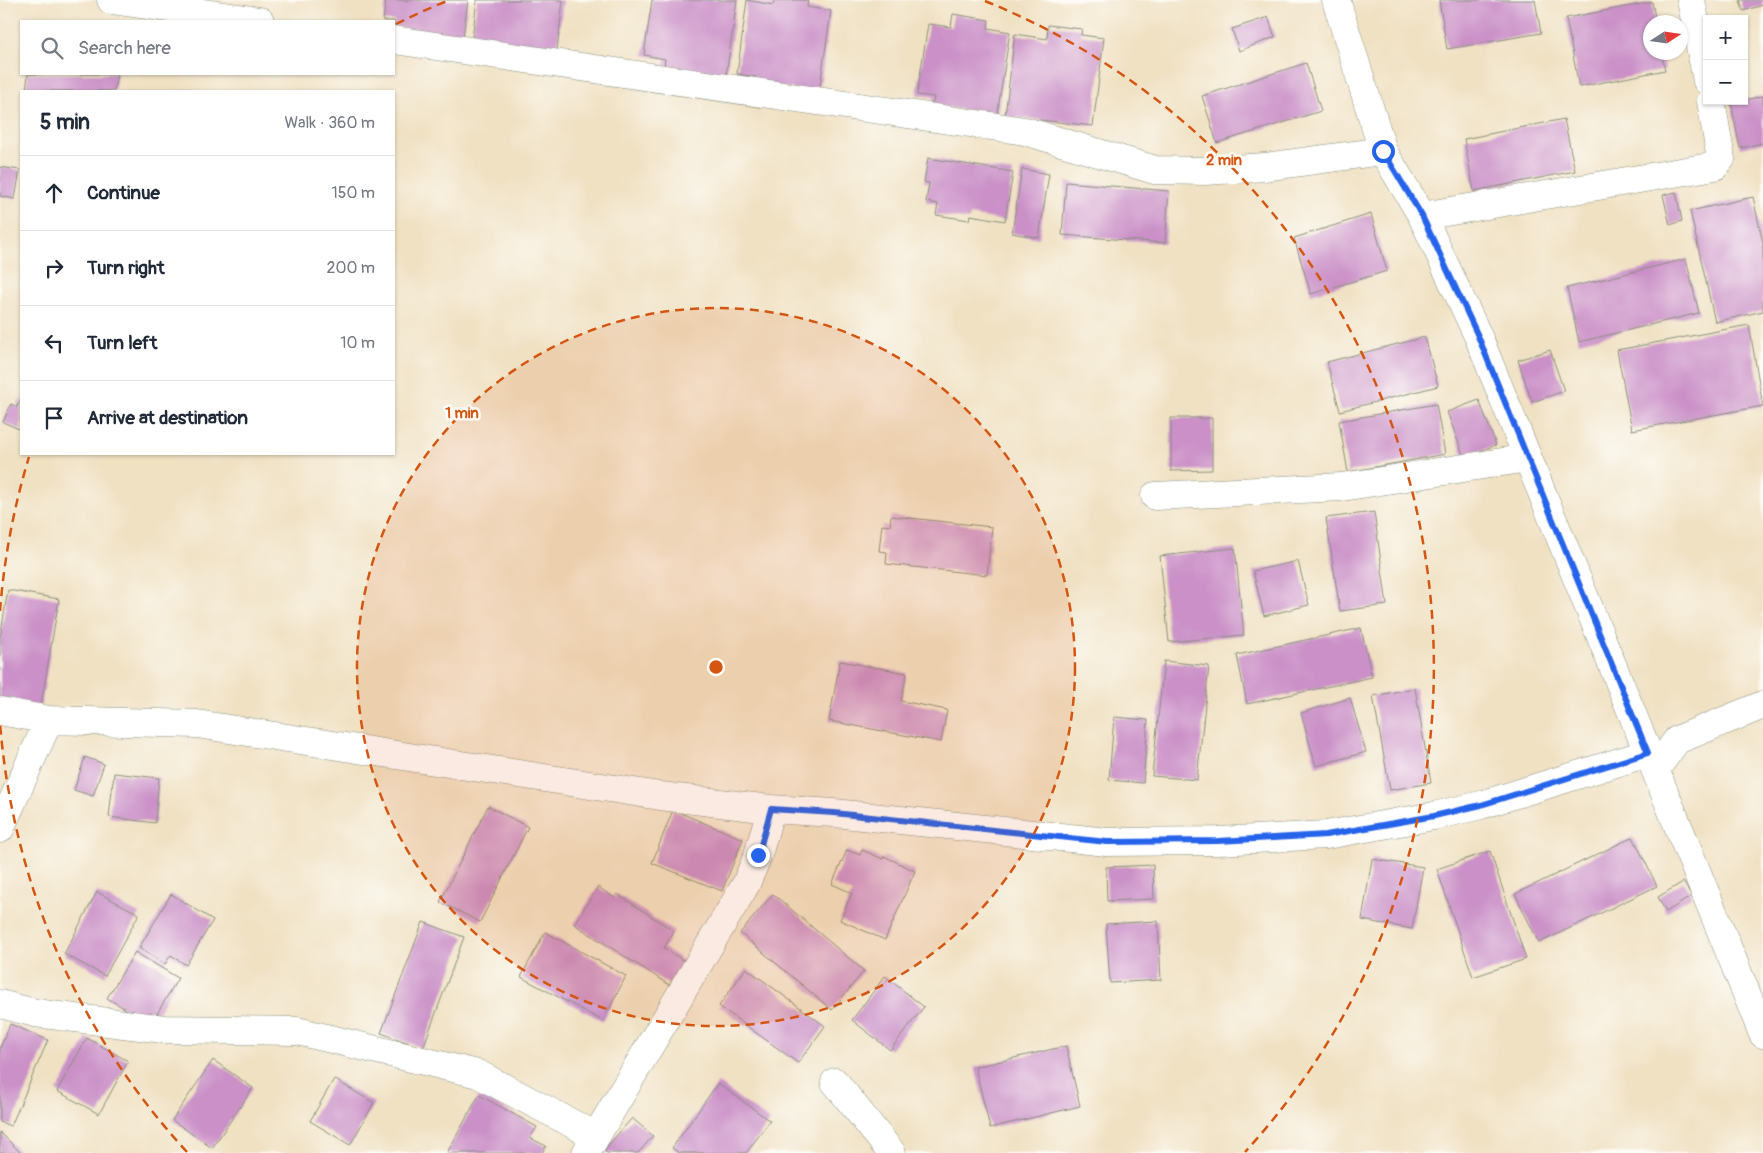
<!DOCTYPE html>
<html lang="en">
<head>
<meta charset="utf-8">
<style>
  :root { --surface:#fff; --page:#f2f2f3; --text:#1f2937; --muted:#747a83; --line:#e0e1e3 }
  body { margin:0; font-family:Pangolin,sans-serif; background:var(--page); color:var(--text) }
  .controls { position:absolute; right:15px; top:15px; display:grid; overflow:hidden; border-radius:0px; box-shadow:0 1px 4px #0004 }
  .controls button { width:45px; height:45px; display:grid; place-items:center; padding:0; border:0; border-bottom:1px solid var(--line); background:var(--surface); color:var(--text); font:25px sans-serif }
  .compass { position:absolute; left:1643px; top:15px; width:45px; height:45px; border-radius:50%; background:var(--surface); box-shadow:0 1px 4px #0004; rotate:78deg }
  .stop { position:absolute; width:15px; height:15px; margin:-11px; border:4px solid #2563eb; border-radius:50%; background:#fff }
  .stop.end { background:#2563eb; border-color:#fff; box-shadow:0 1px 5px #0008 }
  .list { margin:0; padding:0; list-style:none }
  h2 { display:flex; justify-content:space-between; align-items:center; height:65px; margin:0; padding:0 20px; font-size:21px }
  h2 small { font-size:16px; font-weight:400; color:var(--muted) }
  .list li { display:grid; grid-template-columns:32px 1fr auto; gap:15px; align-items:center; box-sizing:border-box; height:75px; padding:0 20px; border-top:1px solid var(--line) }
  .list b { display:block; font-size:19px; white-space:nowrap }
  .list em { font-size:16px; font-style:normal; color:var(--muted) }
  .icon { flex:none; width:28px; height:28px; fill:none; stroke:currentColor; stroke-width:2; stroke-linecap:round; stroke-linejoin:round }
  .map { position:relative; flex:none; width:1763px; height:1153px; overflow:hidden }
  .search { position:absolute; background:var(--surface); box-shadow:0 1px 4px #0004; left:20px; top:20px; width:375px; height:55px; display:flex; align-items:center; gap:12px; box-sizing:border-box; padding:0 18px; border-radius:0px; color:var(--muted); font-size:19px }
  .panel { position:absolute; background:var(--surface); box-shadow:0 1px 4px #0004; left:20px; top:90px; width:375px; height:365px; border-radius:0px }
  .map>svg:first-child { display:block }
  .building { fill:#ca90c7 }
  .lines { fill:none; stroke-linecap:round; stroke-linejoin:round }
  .minor-casing { stroke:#888f7c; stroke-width:29 }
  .minor { stroke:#fff; stroke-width:28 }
  .route { stroke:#2563eb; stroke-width:6 }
  .ring { fill:none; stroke:#d45610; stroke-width:2.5; stroke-dasharray:9 6 }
  .centre { fill:#d45610; stroke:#fdfcf7; stroke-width:2.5 }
  .ring-label { font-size:15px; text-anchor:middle; font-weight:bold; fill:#d45610; stroke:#fdfcf7; stroke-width:5; stroke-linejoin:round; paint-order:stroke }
</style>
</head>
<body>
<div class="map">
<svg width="1763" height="1153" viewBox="0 0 1763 1153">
  <rect width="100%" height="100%" fill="#fdfcf7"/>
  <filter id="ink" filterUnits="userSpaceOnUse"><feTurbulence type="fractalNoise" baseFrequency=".02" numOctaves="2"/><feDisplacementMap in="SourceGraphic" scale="10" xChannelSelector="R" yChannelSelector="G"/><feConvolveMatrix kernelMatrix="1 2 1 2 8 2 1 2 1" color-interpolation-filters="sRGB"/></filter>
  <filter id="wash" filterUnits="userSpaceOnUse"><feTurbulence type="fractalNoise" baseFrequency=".0096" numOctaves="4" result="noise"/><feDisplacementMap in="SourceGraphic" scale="20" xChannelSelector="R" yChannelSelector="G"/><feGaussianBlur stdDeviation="1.12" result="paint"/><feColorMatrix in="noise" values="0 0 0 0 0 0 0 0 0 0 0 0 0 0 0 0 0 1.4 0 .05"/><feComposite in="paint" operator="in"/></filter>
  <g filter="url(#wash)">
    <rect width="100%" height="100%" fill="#f0e1c3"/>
    <g id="blocks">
      <path class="building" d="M386,0h82l-5,37 -69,-10v-6h-11z
        M477,0h86l-6,51 -85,-12z
        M652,0h85l-12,83 -62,-9 2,-15 -21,-4z
        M747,0l26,5 1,-5h34l-1,7 24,4 -12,82 -64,-10 1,-6 -19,-3z
        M1439,0h96l6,33 -94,16z
        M1740,0h23v5l-20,6z
        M1652,2l4,20h-6v30h11l4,18 -86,17 -13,-69z
        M953,14l36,6 -1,8 22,4 -13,83 -65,-10 2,-8 -17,-2 11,-71 23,3z
        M1268,17l7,20 -36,14 -7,-22z
        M1048,25l34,4 -1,6 23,3 -11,88 -88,-10 10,-82 32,5z
        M1306,63l15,48 -104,32 -15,-47z
        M28,74h89l-3,17h-88z
        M1763,96v47l-23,5 -9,-45z
        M1564,119l11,52 -101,20 -10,-52z
        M928,158l85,14 -8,49 -35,-6 -1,5 -33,-5 2,-11 -12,-2 3,-19 -5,-1z
        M0,167l20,3 -5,29 -15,-3z
        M1022,169l27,5 -10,64 -27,-5z
        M1066,182l103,9 -4,52 -103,-8z
        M1676,192l6,29 -12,4 -7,-30z
        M1753,197l10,46v68l-48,11 -25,-111z
        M1371,214l16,57 -76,23 -17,-56z
        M1686,259l13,54 -120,29 -12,-54z
        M1749,325l14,81 -131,24 -15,-80z
        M1425,337l13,49 -98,25 -13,-49z
        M1550,350l14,41 -32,11 -14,-42z
        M21,398v32l-18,-8 8,-18 6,3z
        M1479,400l17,45 -32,12 -17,-45z
        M1436,404l9,50 -97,18 -9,-51z
        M1171,418h41v52l-41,1z
        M1374,512l13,93 -47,6 -14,-93z
        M891,516l101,11 -5,48 -101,-11 1,-12 -8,-1 3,-26 8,1z
        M1235,548l9,87 -75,7 -9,-86z
        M1298,561l11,44 -45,11 -11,-45z
        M8,590l51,9 -19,113 -40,-7v-67z
        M1361,628l11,49 -125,27 -10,-49z
        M840,661l67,12 -6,28 46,9 -6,32 -112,-21z
        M1164,661l45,5 -12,114 -45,-4z
        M1415,688l16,95 -41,7 -17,-94z
        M1350,698l16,54 -50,14 -15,-53z
        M1114,717l34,3 -5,63 -34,-3z
        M85,757l19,7 -11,32 -19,-6z
        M114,773l45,5 -4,45 -46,-6z
        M488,806l40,21 -48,95 -40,-20z
        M673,810l70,29 -21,52 -70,-28z
        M1633,837l24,49 -118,57 -24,-49z
        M847,850l13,5 2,-5 21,9 1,-3 31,15 -30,69 -45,-20 12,-27 -20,-9z
        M1490,851l36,108 -53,18 -36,-108z
        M1372,859l51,8 -11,62 -50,-9z
        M1153,865l1,34 -47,2 -1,-34z
        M1683,882l9,14 -26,16 -8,-15z
        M598,887l17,11 2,-4 57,37 -10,17 22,14 -15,24 -97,-62z
        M97,892l42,22 -34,62 -41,-22z
        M171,894l42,26 -27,45 -15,-10 -6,9 -26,-16z
        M773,894l91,77 -32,39 -92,-77z
        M1158,921l3,59 -51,3 -4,-59z
        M423,922l41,15 -41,111 -42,-15z
        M545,932l81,44 -23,45 -82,-44z
        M135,952l43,26 -27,46 -44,-26z
        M746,968l79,58 -27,37 -79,-57z
        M885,976l39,31 -34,43 -38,-30z
        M10,1024l38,16 -37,86 -11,-4v-74z
        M87,1038l41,23 -29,53 -42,-23z
        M1066,1046l14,60 -90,22 -15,-61z
        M213,1060l40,28 -41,60 -40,-28z
        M334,1079l40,24 -24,42 -40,-24z
        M718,1083l52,38 -24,32h-67l-7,-5z
        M479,1095l58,32 -7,11 16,8 -4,7h-95z
        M632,1118l21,18 -15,17h-31l-3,-3z
        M0,1132l21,21h-21z"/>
    </g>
  </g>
  <g filter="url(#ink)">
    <use href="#blocks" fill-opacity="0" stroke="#888f7c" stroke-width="1"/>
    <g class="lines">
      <g class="minor-casing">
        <path id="minor" d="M111,0l149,21
          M1336,0l47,151 39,65 56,120 285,698
          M1691,0l16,81
          M394,40l631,91 130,39 50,1 60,-4 118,-16
          M1422,216l293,-50 6,-7 -10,-58
          M1155,496l187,-9 186,-29
          M0,711l49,9 148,4 463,72 111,13
          M1656,769l21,-29 86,-35
          M0,829l49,-109
          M0,1004l35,9 129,16 133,2 181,43 118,62
          M835,1082l57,71
          M586,1153l160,-269 12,-29 13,-46 63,4 273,29 111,-1 108,-6 108,-19 47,-11 167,-52"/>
      </g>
      <use href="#minor" class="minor"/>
    </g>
  </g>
  <g class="lines" filter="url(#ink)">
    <path class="route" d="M758,855l13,-46 63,4 273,29 111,-1 108,-6 108,-19 47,-11 167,-52 -170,-417 -56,-120 -39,-65"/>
  </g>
  <circle cx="716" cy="667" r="359" fill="#d45610" fill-opacity=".12"/>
  <g class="ring">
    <circle cx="716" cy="667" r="359"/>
    <path d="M187 1152A718 718 0 0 1 0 723M0 611A718 718 0 0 1 29 457M396 24A718 718 0 0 1 447 1M985 1A718 718 0 0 1 1245 1152"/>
  </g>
  <circle cx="716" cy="667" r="8" class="centre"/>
  <g class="ring-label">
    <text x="1224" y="165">2 min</text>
    <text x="462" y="418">1 min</text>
  </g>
</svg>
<div class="controls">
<button>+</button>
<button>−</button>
</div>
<svg class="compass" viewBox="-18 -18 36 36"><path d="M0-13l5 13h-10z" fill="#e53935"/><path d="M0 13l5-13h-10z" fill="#747a83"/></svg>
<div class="stop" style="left:1383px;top:151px"></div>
<div class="stop end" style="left:758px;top:855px"></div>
<div class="search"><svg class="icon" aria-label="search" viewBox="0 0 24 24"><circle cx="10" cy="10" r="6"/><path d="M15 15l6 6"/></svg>Search here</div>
<section class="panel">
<h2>5 min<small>Walk · 360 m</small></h2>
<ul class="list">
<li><svg class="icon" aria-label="ahead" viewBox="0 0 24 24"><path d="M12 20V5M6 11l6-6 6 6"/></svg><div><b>Continue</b></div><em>150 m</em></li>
<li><svg class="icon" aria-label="right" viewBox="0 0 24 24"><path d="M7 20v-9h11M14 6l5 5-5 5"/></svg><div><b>Turn right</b></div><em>200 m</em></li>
<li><svg class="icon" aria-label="left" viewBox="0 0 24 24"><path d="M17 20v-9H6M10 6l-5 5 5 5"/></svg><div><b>Turn left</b></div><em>10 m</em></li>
<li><svg class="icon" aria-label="arrive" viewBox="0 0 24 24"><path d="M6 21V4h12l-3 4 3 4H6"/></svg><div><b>Arrive at destination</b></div></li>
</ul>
</section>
</div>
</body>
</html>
